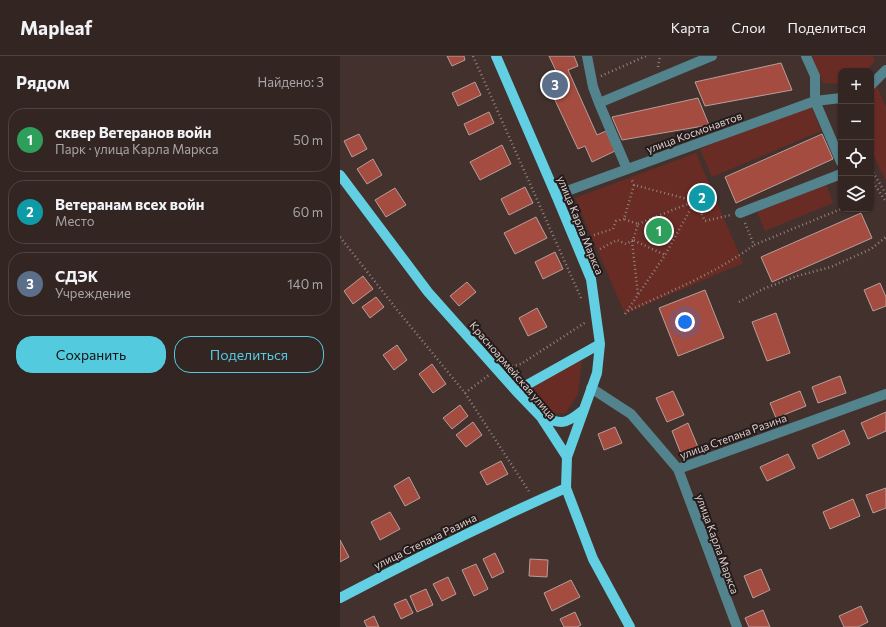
<!DOCTYPE html>
<html lang="ru">
<head>
<meta charset="utf-8">
<style>
  :root { --surface:#322522; --page:#3d312f; --text:#f1f3f6; --muted:#a8a5a5; --line:#4d4240; --accent:#54cade }
  body { margin:0; font-family:Commissioner,sans-serif; background:var(--page); color:var(--text) }
  .controls { position:absolute; right:12px; top:12px; display:grid; overflow:hidden; border-radius:8px; box-shadow:0 1px 3px #0004 }
  .controls button { width:36px; height:36px; display:grid; place-items:center; padding:0; border:0; border-bottom:1px solid var(--line); background:var(--surface); color:var(--text); font:20px sans-serif }
  .you { position:absolute; left:345px; top:266px; width:14px; height:14px; margin:-10px; border:3px solid #fff; border-radius:50%; background:#1a73e8; box-shadow:0 0 0 6px #1a73e833 }
  .badge { display:grid; place-items:center; width:26px; height:26px; border-radius:50%; background:var(--accent); color:#fff; font-size:13px; font-weight:700 }
  .pin { position:absolute; translate:-50% -50%; border:2px solid #fff; box-shadow:0 1px 4px #0006 }
  .list { margin:0; padding:0; list-style:none }
  h2 { display:flex; justify-content:space-between; align-items:center; height:52px; margin:0; padding:0 16px; font-size:17px }
  h2 small { font-size:13px; font-weight:400; color:var(--muted) }
  .list li { display:grid; grid-template-columns:26px 1fr auto; gap:12px; align-items:center; box-sizing:border-box; height:64px; margin:0 8px 8px; padding:0 8px; border:1px solid var(--line); border-radius:16px }
  .list b { display:block; font-size:15px; white-space:nowrap }
  .list p { margin:0; font-size:13px; white-space:nowrap; color:var(--muted) }
  .list em { font-size:13px; font-style:normal; color:var(--muted) }
  .actions { display:flex; gap:8px; padding:12px 16px }
  .actions a { flex:1; padding:9px 0; border:1px solid var(--accent); border-radius:16px; text-align:center; font-size:14px; color:var(--accent) }
  .actions .main { background:var(--accent); color:#111 }
  .icon { flex:none; width:22px; height:22px; fill:none; stroke:currentColor; stroke-width:2; stroke-linecap:round; stroke-linejoin:round }
  .map { position:relative; flex:none; width:546px; height:571px; overflow:hidden }
  header { display:flex; align-items:center; gap:24px; box-sizing:border-box; height:56px; padding:0 20px; background:var(--surface); border-bottom:1px solid var(--line) }
  header strong { font-size:19px }
  nav { display:flex; gap:22px; margin-inline-start:auto; font-size:14px }
  main { display:flex }
  aside { flex:1; background:var(--surface) }
  .map>svg:first-child { display:block }
  .green { fill:#682c25 }
  .building { fill:#a54c40; stroke:#b69f9b }
  .lines { fill:none; stroke-linecap:round; stroke-linejoin:round }
  .path { stroke:#928380; stroke-width:2.5; stroke-dasharray:1 3; stroke-linecap:butt }
  .minor { stroke:#53838c; stroke-width:10 }
  .major { stroke:#63cfe2; stroke-width:10 }
  .labels { text-anchor:middle; dominant-baseline:central; stroke-width:4; stroke-linejoin:round; paint-order:stroke }
  .street-label { font-size:11px; fill:#dcd0ce; stroke:#241b1a }
</style>
</head>
<body>
<header>
<strong>Mapleaf</strong>
<nav><a>Карта</a><a>Слои</a><a>Поделиться</a></nav>
</header>
<main>
<aside>
<h2>Рядом<small>Найдено: 3</small></h2>
<ul class="list">
<li><span class="badge" style="background:#2e9e5b">1</span><div><b>сквер Ветеранов войн</b><p>Парк · улица Карла Маркса</p></div><em>50 m</em></li>
<li><span class="badge" style="background:#0f9aa8">2</span><div><b>Ветеранам всех войн</b><p>Место</p></div><em>60 m</em></li>
<li><span class="badge" style="background:#5c6f8a">3</span><div><b>СДЭК</b><p>Учреждение</p></div><em>140 m</em></li>
</ul>
<div class="actions"><a class="main">Сохранить</a><a>Поделиться</a></div>
</aside>
<div class="map">
<svg width="546" height="571" viewBox="0 0 546 571">
  <rect width="100%" height="100%" fill="#43312e"/>
  <path class="green" d="M472,0h61l2,5 -9,10h-25v13l-18,-1z
    M537,30l9,21v74l-15,-31v-61z
    M471,49l10,26 -109,46 -12,-28z
    M356,97l47,110 -118,51 -50,-116z
    M486,128l7,19 -68,28 -8,-19z
    M242,301l-4,37 -12,19 -16,1 -18,-28z"/>
  <path class="building" d="M107,0h17l1,4 -13,6z
    M209,0h25l4,10 -10,4 29,65 9,-4 9,20 -23,11 -7,-16 -7,3 -33,-70 12,-6z
    M441,7l11,27 -87,16 -10,-24z
    M135,26l6,13 -23,11 -6,-13z
    M358,42l11,27 -87,15 -10,-23z
    M149,56l5,11 -25,12 -5,-11z
    M19,78l8,15 -15,8 -8,-16z
    M482,78l11,25 -97,44 -11,-26z
    M162,89l9,19 -31,16 -10,-18z
    M33,103l9,16 -15,9 -10,-15z
    M185,131l8,16 -24,12 -8,-16z
    M55,132l11,17 -20,12 -11,-17z
    M521,157l11,25 -100,44 -11,-25z
    M196,161l11,21 -32,16 -11,-21z
    M215,196l8,17 -20,10 -8,-17z
    M23,220l10,13 -20,15 -9,-13z
    M127,226l9,10 -17,14 -9,-10z
    M540,227l6,14v9l-13,5 -9,-21z
    M365,234l19,48 -46,18 -19,-48z
    M36,241l8,10 -14,11 -8,-11z
    M197,252l10,19 -19,9 -9,-18z
    M436,257l14,40 -23,8 -15,-39z
    M57,289l10,15 -13,10 -11,-15z
    M92,308l14,20 -13,9 -14,-19z
    M500,320l6,17 -28,10 -6,-16z
    M333,335l11,24 -17,7 -11,-24z
    M460,335l6,15 -30,12 -6,-15z
    M120,349l8,11 -16,13 -9,-11z
    M546,356v19l-18,8 -7,-16z
    M133,366l9,13 -16,12 -10,-12z
    M348,367l10,24 -17,7 -9,-23z
    M275,371l7,16 -18,7 -6,-16z
    M504,374l6,14 -32,15 -6,-14z
    M448,398l7,14 -28,13 -7,-14z
    M161,405l7,13 -21,11 -7,-13z
    M69,421l11,21 -15,8 -11,-20z
    M546,432v20l-13,5 -7,-18z
    M513,443l7,17 -30,13 -7,-17z
    M50,456l10,17 -20,11 -9,-18z
    M0,484l9,17 -9,5z
    M155,497l9,19 -12,6 -9,-19z
    M190,503l18,1 -1,17 -18,-1z
    M136,508l12,25 -14,7 -12,-26z
    M421,513l9,21 -17,8 -9,-22z
    M108,521l8,17 -14,7 -9,-17z
    M231,524l9,17 -28,14 -8,-18z
    M86,533l7,16 -16,7 -7,-16z
    M66,543l7,14 -12,6 -7,-15z
    M521,550l7,16 -10,5h-14l-5,-11z
    M423,554l7,17h-21l-4,-9z
    M235,556l6,13 -4,2h-13l-4,-8z
    M34,560l5,11h-12l-3,-6z"/>
  <g class="lines">
    <path class="path" d="M133,0l108,242
      M318,11l2,-11
      M261,20l45,-20
      M531,113l15,25
      M531,123l15,23
      M294,129l-10,34 14,5 -5,16 32,15
      M405,167l9,22 87,-36
      M298,168l57,-23 10,20 26,-6
      M254,179l19,-6 3,-8 8,-2
      M0,181l58,74 67,82 65,100
      M292,185l6,54
      M260,193l17,-9 9,4 7,-4
      M399,246l24,-13 34,-13 34,-9 40,-18 15,-12
      M288,255c41,-19 90,-39 126,-66
      M285,258l40,-59 30,-54 -61,-16 -3,-7
      M168,311l13,-3 65,-42
      M125,337l24,-18"/>
    <path class="minor" d="M247,0l6,31 6,16 113,-47
      M466,0l9,20v25l26,61
      M531,29l15,-15
      M259,47l28,66
      M216,139l259,-94 26,-3
      M400,157l101,-39
      M251,332l40,26 47,55 208,-75
      M338,413l59,158"/>
    <path class="major" d="M156,0l60,139 35,84 9,65 -3,29 -30,84 -1,31 27,71 37,68
      M0,119l88,117 88,99 25,26 26,40
      M176,335l84,-47
      M201,361c21,7 24,8 41,-6
      M0,542c74,-39 149,-76 226,-110"/>
  </g>
  <g class="labels">
    <g class="street-label">
      <text transform="translate(354 76) rotate(-20)">улица Космонавтов</text>
      <text transform="translate(241 169) rotate(68)">улица Карла Маркса</text>
      <text transform="translate(173 314) rotate(49)">Красноармейская улица</text>
      <text transform="translate(393 380) rotate(-20)">улица Степана Разина</text>
      <text transform="translate(85 485) rotate(-26)">улица Степана Разина</text>
      <text transform="translate(378 488) rotate(70)">улица Карла Маркса</text>
    </g>
  </g>
</svg>
<div class="controls">
<button>+</button>
<button>−</button>
<button><svg class="icon" aria-label="locate" viewBox="0 0 24 24"><circle cx="12" cy="12" r="6"/><path d="M12 2v4M12 18v4M2 12h4M18 12h4"/></svg></button>
<button><svg class="icon" aria-label="layers" viewBox="0 0 24 24"><path d="M12 4l9 5-9 5-9-5zM3 14l9 5 9-5"/></svg></button>
</div>
<div class="you"></div>
<div class="pin badge" style="left:319px;top:175px;background:#2e9e5b">1</div>
<div class="pin badge" style="left:362px;top:142px;background:#0f9aa8">2</div>
<div class="pin badge" style="left:215px;top:29px;background:#5c6f8a">3</div>
</div>
</main>
</body>
</html>
